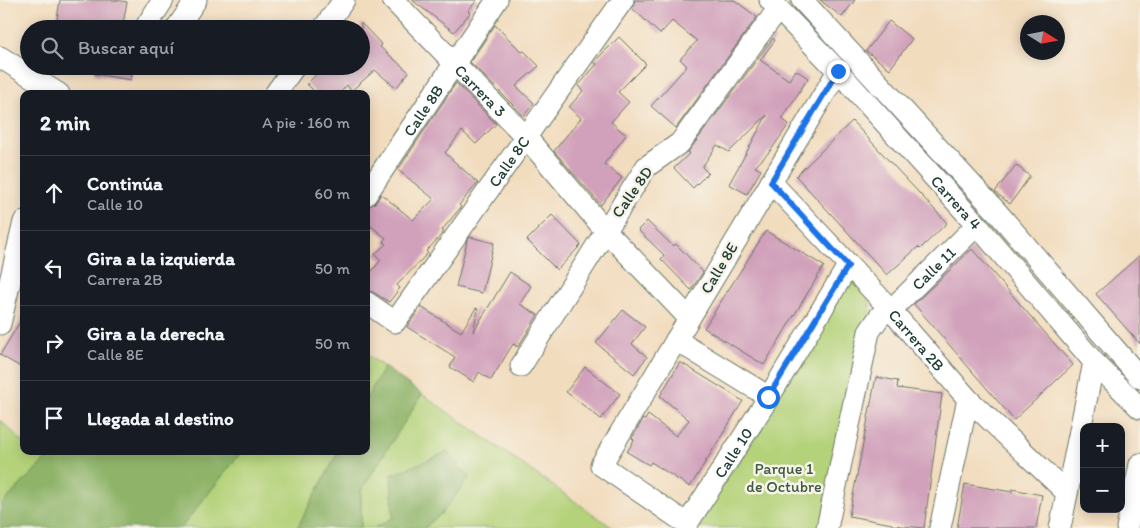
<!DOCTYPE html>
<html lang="es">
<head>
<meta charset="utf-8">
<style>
  :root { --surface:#171b24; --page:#20242c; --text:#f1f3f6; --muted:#9ea1a6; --line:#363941 }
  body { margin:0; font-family:Itim,sans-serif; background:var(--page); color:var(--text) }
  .controls { position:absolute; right:15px; bottom:15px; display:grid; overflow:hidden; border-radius:10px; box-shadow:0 2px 12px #0003 }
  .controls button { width:45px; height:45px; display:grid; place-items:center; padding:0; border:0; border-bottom:1px solid var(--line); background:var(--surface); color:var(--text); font:25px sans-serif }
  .compass { position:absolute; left:1020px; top:15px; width:45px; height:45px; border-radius:50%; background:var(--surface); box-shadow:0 2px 12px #0003; rotate:101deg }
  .stop { position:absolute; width:15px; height:15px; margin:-11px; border:4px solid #1a73e8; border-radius:50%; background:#fff }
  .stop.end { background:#1a73e8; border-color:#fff; box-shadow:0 1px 5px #0008 }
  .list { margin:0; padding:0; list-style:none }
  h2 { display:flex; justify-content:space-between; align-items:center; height:65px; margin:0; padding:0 20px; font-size:21px }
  h2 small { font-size:16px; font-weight:400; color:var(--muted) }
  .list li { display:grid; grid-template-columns:32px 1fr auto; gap:15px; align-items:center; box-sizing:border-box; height:75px; padding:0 20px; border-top:1px solid var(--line) }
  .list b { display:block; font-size:19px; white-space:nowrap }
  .list p { margin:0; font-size:16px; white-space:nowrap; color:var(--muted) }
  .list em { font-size:16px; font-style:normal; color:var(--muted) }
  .icon { flex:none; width:28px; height:28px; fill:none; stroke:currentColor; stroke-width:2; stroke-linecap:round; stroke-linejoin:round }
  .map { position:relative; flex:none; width:1140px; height:528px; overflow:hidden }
  .search { position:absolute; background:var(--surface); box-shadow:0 2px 12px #0003; left:20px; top:20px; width:350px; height:55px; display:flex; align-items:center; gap:12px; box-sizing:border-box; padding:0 18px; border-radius:28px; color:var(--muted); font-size:19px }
  .panel { position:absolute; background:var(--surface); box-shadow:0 2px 12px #0003; left:20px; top:90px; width:350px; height:365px; border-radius:10px }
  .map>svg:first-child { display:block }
  .green { fill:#b4d279; stroke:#6a8856 }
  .forest { fill:#8fb469; stroke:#57784e }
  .building { fill:#d1a1bb }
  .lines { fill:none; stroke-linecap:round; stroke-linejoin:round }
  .minor-casing { stroke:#697564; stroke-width:23 }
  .minor { stroke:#fff; stroke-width:21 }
  .route { stroke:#1a73e8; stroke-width:6 }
  .labels { text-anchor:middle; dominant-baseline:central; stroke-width:5; stroke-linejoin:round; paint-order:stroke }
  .street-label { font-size:16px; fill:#1f3d34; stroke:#f7f3e8 }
  .park-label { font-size:16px; fill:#3d5b42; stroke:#f7f3e8 }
</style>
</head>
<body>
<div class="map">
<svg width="1140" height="528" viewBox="0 0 1140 528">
  <rect width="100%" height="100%" fill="#f7f3e8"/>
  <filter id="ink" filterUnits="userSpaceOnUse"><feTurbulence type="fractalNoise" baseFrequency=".02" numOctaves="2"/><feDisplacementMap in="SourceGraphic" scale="10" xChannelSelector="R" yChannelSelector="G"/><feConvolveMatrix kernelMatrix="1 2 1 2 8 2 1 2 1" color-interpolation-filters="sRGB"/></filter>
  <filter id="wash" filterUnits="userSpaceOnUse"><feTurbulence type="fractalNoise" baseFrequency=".0096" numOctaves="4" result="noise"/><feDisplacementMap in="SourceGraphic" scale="20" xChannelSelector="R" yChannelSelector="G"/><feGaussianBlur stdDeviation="1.12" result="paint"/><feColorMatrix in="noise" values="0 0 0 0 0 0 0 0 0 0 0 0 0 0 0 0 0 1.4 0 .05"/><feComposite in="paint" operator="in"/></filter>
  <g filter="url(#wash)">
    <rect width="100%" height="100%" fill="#f2dcbe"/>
    <path class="green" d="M848,266l22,23 -1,43 -46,196h-122l-3,-2z
      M366,354l18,13 -18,33z
      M422,394l191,134h-189l18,-15 -49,5 -19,10h-13v-37z
      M0,420l24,23v8h30l-54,55z
      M242,451h97l-42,77h-116z"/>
    <path class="forest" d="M384,367l38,27 -61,97v37h-64l42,-77h27v-51z
      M54,451h188l-61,77h-181v-22z
      M447,452l23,25 -28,36 -18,15h-50l19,-10 -2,-43z"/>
    <g id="blocks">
      <path class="building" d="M60,0h56l11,2 -5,27h-47l-19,-4z
        M412,0h65l-9,11 2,2 -16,19z
        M635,0h99l23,17 -81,111 -25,-22 36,-40 -7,-7 17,-18 -25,-20 -12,13 -28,-26z
        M820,0h35l-13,17z
        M889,21l23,18 -22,30 -24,-18z
        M361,23l21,22 -2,2 29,25 -13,16 -21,-18 -24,21 -4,-6 -8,9h-22l-10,-10 17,-18h37z
        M495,25l27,27 2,-1 15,15 -23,20 18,17 -10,13 -54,-54z
        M619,37l27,27 -28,28 11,10 -18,20 15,13 -22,29 18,14 -21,27 -47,-54 27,-33 -12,-11 14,-16 -5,-5 19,-22 -3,-2z
        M773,38l2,2 -15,20 29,20 7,-10 12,8 -26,41 7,5 -18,26 -16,17 6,3 -14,24 -18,-10 38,-69 -38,37 -12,-7 -15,22 6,6 -15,15 -19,-20 16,-15 -2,-1z
        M95,66h38l-2,14 -37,-6z
        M456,83l40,41 -20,20 -14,-13 -17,22 33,30 -19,22 2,2 -19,23 2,1 -6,8 -12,12 2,2 -31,32 3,3 -11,14 -16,-10 -7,-2v-12l15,-18 -6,-6 11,-10 -3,-3 3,-3 -20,-16v-14l10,-6 5,-8 32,26 21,-21 -36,-29z
        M852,121l95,102 -27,26 -2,-2 -31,28 -91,-99z
        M1016,165l14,11 -20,28 -15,-12z
        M552,215l29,30 -24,25 -30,-30z
        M647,221l26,25 3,-2 27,28 -12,18 -30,-31 3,-4 -26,-25z
        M766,231l58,35 -60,99 -60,-37z
        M470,237l24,6 -12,50 -26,-6 11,-46z
        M972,249l101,116 -59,55 -100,-116z
        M1140,255v89l-44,-50z
        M510,272l21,14 -11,18 18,11 -20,32 -5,-3 -22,36 -12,-8 -5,10 -24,-15 5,-10 -48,-30 14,-20 40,25 15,-24 2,1 -5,23z
        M623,310l22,17 -13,17 15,13 -13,17 -38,-31z
        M24,315v54l-24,-14z
        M680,362l63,39 -53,86 -39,-25 -2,3 -22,-13 7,-12 -2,-2 11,-19 2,1 3,-5 28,21 13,-16 -29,-24z
        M585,367l35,27 -19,25 -35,-27z
        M876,377l22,4 -1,7 45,6 -18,134 -32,-3v-1l-43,-8z
        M965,484l47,8v-3l30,6 -6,33h-79z"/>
    </g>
  </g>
  <g filter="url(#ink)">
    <use href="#blocks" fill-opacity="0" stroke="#697564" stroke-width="1"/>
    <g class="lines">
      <g class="minor-casing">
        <g id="minor">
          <path id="s1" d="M393,0l133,137 79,93 84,88"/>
          <path id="s2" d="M770,0l68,71 139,154 117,137 46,46"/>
          <path d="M802,0l195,212 143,166"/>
          <path d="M147,25l16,-25"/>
          <path d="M176,29l20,-29"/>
          <path d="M323,29l21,-29"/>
          <path d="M0,57l59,37"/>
          <path id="s3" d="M838,71l-237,394 86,59 82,-127 79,-131"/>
          <path d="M275,94l20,-28"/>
          <path id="s4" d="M771,182l120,128 77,89 99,94"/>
          <path id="s5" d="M366,195l131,-195"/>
          <path id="s6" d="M366,302l29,20 228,-322"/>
          <path d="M0,324l24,-102"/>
          <path d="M676,340l93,57"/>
          <path d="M521,366l125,-199 34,-24 98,-134"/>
          <path id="s7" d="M827,528l42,-196 11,-16 11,-6 86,-85"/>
          <path d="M940,528l28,-129"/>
          <path d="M1060,528l34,-166"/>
          <path d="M1127,528l13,-64"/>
        </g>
      </g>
      <use href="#minor" class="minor"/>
    </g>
  </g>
  <g class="lines" filter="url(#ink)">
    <path class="route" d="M768,397l80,-131 -77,-84 67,-111"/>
  </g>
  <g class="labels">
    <g class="street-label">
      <text stroke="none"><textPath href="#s1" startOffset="126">Carrera 3</textPath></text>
      <text stroke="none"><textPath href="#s5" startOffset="102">Calle 8B</textPath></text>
      <text stroke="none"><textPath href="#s6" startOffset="232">Calle 8C</textPath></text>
      <text transform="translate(632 192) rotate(-55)">Calle 8D</text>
      <text stroke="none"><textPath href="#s2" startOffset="275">Carrera 4</textPath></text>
      <text stroke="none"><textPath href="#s7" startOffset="292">Calle 11</textPath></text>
      <text transform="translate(719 268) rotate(-59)">Calle 8E</text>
      <text stroke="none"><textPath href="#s4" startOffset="215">Carrera 2B</textPath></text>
      <text stroke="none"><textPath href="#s3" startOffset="649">Calle 10</textPath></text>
    </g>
    <g class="park-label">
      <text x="784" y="468">Parque 1<tspan x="784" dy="18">de Octubre</tspan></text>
    </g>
  </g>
</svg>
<div class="controls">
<button>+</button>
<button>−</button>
</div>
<svg class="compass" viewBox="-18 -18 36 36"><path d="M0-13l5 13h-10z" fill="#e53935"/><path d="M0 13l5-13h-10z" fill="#9ea1a6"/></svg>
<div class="stop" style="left:768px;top:397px"></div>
<div class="stop end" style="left:838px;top:71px"></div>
<div class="search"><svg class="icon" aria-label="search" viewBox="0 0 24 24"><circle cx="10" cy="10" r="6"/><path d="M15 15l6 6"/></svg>Buscar aquí</div>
<section class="panel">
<h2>2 min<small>A pie · 160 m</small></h2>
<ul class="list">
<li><svg class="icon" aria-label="ahead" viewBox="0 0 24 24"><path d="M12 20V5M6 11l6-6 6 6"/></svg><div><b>Continúa</b><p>Calle 10</p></div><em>60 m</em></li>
<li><svg class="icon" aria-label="left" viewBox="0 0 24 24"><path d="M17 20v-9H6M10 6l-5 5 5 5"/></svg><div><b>Gira a la izquierda</b><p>Carrera 2B</p></div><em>50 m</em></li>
<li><svg class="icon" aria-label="right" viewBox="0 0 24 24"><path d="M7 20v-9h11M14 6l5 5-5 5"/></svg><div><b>Gira a la derecha</b><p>Calle 8E</p></div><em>50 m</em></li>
<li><svg class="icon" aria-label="arrive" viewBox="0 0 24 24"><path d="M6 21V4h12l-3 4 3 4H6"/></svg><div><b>Llegada al destino</b></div></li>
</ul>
</section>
</div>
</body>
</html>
